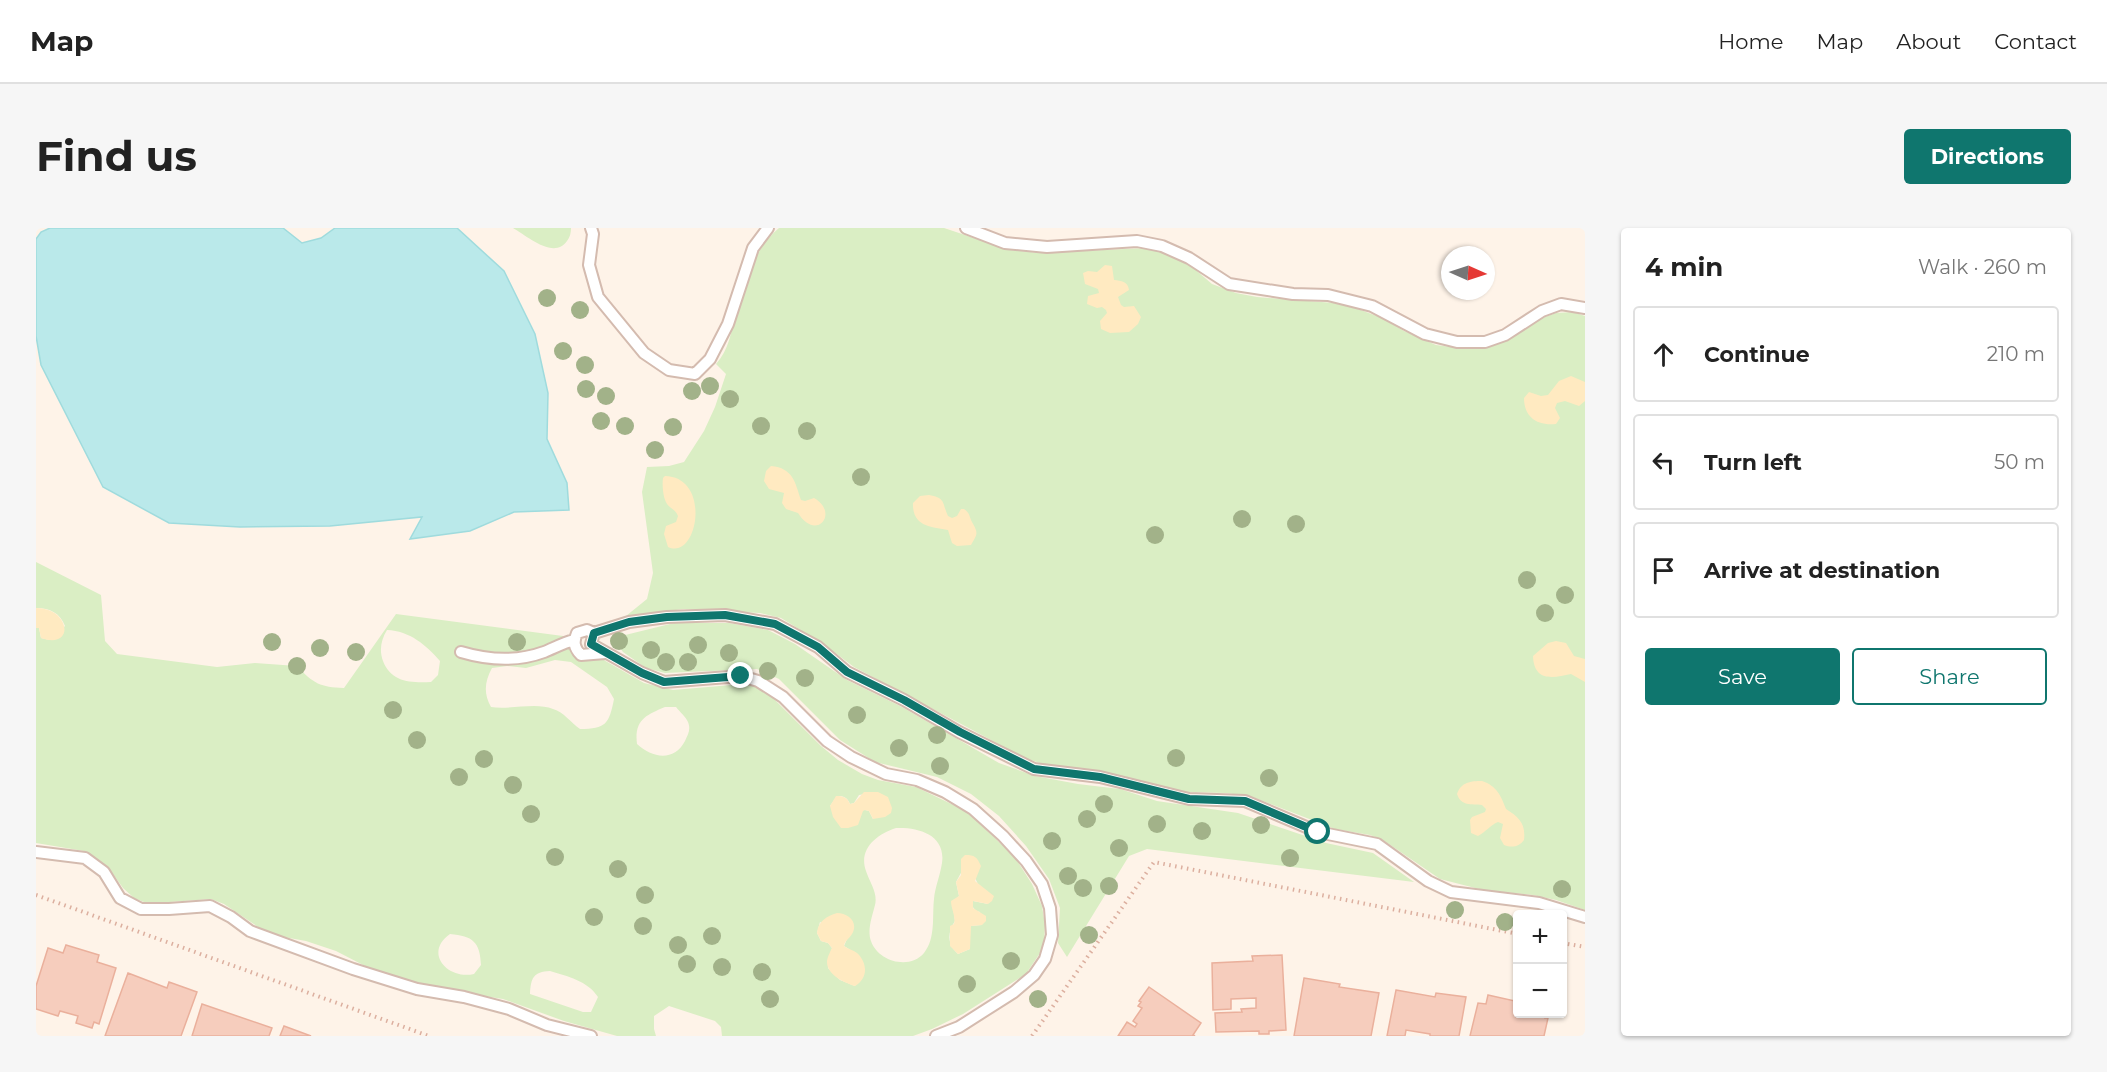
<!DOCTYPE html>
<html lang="en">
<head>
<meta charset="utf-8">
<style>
  :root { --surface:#fff; --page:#f6f6f6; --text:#222; --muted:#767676; --line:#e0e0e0; --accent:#0f766e }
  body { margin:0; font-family:Montserrat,sans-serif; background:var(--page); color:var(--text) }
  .controls { position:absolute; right:18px; bottom:18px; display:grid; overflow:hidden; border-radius:6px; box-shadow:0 2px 4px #0004 }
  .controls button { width:54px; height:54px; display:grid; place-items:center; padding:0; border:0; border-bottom:2px solid var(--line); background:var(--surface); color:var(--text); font:30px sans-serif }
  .compass { position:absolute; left:1405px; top:18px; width:54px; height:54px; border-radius:50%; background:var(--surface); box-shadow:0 2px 4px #0004; rotate:93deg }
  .stop { position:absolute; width:18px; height:18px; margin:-14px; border:4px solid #0f766e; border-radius:50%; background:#fff }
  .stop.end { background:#0f766e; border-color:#fff; box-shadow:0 2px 6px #0008 }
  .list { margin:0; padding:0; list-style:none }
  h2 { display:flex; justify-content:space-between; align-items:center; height:78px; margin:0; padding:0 24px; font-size:26px }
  h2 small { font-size:20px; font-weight:400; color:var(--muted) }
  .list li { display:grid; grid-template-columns:39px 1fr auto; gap:18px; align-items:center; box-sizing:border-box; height:96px; margin:0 12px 12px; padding:0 12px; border:2px solid var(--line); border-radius:6px }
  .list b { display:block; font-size:22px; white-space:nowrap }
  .list em { font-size:20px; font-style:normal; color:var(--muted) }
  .actions { display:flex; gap:12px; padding:18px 24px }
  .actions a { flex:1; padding:14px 0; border:2px solid var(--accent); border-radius:6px; text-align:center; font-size:21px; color:var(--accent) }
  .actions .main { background:var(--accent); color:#fff }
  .icon { flex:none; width:33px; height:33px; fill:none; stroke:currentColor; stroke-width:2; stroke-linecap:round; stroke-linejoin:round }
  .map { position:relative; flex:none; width:1549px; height:808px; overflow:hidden; border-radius:6px }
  header { display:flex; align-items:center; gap:36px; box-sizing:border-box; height:84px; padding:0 30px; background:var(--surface); border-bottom:2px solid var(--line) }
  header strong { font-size:28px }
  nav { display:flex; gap:33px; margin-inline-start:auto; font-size:21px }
  .intro { display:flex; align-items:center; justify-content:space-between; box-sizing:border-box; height:144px; padding:0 36px }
  h1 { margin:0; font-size:42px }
  .button { padding:15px 27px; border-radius:6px; background:var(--accent); color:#fff; font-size:21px; font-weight:700 }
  main { display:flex; gap:36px; padding:0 36px }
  aside { flex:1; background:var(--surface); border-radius:6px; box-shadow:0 2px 4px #0004 }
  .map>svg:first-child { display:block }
  .green { fill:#daeec4; fill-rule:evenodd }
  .sand { fill:#ffeac1 }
  .water { fill:#bae9ea; stroke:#9fdbdd; stroke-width:1.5 }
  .building { fill:#f6cdbd; stroke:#eab09c; stroke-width:1.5 }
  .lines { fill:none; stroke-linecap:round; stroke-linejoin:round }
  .lane-casing { stroke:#d4bbaf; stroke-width:14 }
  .path { stroke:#dcaf9f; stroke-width:4; stroke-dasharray:1.5 4.5; stroke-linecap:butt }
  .lane { stroke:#fff; stroke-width:10 }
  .tree { fill:#a2b289 }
  .route { stroke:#0f766e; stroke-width:8 }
</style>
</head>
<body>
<header>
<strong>Map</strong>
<nav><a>Home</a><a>Map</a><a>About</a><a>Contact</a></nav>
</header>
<div class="intro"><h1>Find us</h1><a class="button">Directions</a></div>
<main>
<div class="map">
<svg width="1549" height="808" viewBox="0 0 1549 808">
  <rect width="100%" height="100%" fill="#fef3e8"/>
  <path class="green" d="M477,0h58c0,5 -1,9 -4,13 -13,19 -40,-5 -54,-13z
    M743,0h165l66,22 29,3 107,-5 26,7 19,11 21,18 24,9 21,4 77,6 24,6 24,9 22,13 32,14 23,3 31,-1 25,-11 22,-16 19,-7 17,-1 12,4v594l-29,-10 -23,-5 -50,-5 -43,-11 -57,-39 -13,-5 -35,-6 -85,-33 -25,-3 -39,-1 -65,-16 -75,-11 -21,-7 -171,-91 -32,-24 -41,-25 -21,-5 -76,-4 -58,7 21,-17 6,-26 -11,-81 5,-25 22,-1 15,-4 20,-31 11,-24 11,-33 -10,-10c13,-14 15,-32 20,-51 7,-30 18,-64 43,-85z
    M0,334l65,33 4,46 12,13 100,13 38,-4 42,3c17,18 23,21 47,22l52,-74 167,22 9,15 9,9 21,-1 42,24 29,7 70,-6 12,2 13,7 53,53 17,14 24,14 16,6 38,7 50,24 48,45 18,28 10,22 3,19 -1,22 -18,27 -63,40 -31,15 -19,7h-191l-1,-9 -6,-6 -46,-15 -15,10v13l2,7h-39l-53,-15 -61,-22 -64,-10 -53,-16 -21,-7 -29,-15 -30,-10 -28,-5 -17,-7 -37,-25 -13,-5 -55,4 -12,-1 -10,-4 -11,-10 -15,-21 -24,-16 -48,-8v-215h3l2,10 9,2 15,-14c-5,-13 -15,-18 -29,-18zM351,402c23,1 39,15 53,31l-2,14 -7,7c-21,1 -40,0 -48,-21 -4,-11 -2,-21 4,-31zM519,432l16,2 36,25 7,12c-5,25 -8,30 -34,30 -9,-6 -16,-17 -27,-20 -17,-7 -43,1 -62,-2 -8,-14 -6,-26 1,-39l15,-2 19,2zM629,479h11c4,5 10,10 12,15 3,8 0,12 -3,19 -11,21 -33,17 -48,3 -3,-24 9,-29 28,-37zM842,564l-5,27 -4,-8 -4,-1 -35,-4 7,-10c7,0 10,1 13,8l4,-1 5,-8zM860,600c23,-1 50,7 46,35 -2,13 -7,24 -8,36 -2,17 2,39 -10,54 -14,17 -46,9 -53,-12 -4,-11 1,-24 4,-36 3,-12 -5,-22 -9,-34 -8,-22 11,-37 30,-43zM926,643l13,7 13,26 -15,-3 -1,5 4,5 4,1 2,13 -12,1v23l-12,5c-12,-11 -10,-22 -3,-33 -1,-9 -4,-17 4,-25l-3,-14zM784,694l27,17 -3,7c9,6 15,8 20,19l-9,21 -15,-6 -12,-12 4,-20 -4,-5 -7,-2 -4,-8zM414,706c23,2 30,8 31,31l-7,9c-26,6 -51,-21 -24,-40zM514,743c17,5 38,10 48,26l-7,15h-8l-53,-18c1,-16 3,-22 20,-23z
    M638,395h55l39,7 27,14 52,36 55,27 97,56 36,13 43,8 42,5 37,12 81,12 88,30 47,10 41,29 -267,-33 -18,7 -62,101 -9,-14 2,-35 -11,-29 -23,-33 -27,-30 -28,-22 -34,-17 -62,-15 -35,-22 -61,-61 -22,-10 -92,4 -19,-5 -23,-16 -10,-14z"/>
  <path class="sand" d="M1069,37l7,1 2,14c7,1 14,1 15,10l-11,7 3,8 3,2 10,-1 7,11 -3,7 -9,8 -19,1 -9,-4 -1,-8 7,-8 -1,-3 -4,-3 -5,1 -10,-4 1,-8 11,-3 -1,-4 -13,-5 -2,-11 5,-2 9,1z
    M1535,148l14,6v19l-6,5 -14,-5 -8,2 -2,5 5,10 -4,6c-19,2 -32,-7 -32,-26l5,-6 12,4 7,-1 11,-14z
    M735,238c22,2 24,16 30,34l4,1 9,-3c26,15 2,44 -16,15l-12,-4 -4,-6 2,-10 -15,-4 -5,-8 2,-10z
    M629,248c47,1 33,85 3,71l-4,-13 2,-8 10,-4 2,-6c-3,-7 -7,-7 -11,-12 -4,-6 -5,-19 -4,-26z
    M893,267c17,3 13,8 19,21l4,2 5,-2 4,-7h3c6,4 5,7 8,13 7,12 5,12 -1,23l-14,1 -5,-3 -4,-13c-16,-3 -36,-3 -35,-27l7,-7z
    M0,380c35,0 39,42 5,30l-2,-10h-3z
    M1520,413l10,2 8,13 11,3v23l-14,-8c-18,4 -37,8 -38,-18l15,-13z
    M1446,553c15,5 19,15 24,28 13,8 20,15 18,31 -5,7 -12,8 -20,5l-4,-7 3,-14 -5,-2c-8,3 -12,10 -20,14l-7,-3 -1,-13 2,-3 13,-5 1,-3 -4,-4c-11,-1 -21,1 -25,-11 4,-12 14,-13 25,-13z
    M828,564h14l10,5 4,11 -1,5 -6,4 -12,2 -4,-8 -4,-1 -2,1 -5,14 -10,3h-7l-8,-11 -3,-11 6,-10c7,0 11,1 14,8l4,-1z
    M929,627c10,0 12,2 16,11l-6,15 19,15 -2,5 -4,3 -15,-3v7l13,8v5l-4,4 -11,1 -1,23 -12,5 -8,-8v-20l4,-2c2,-8 -3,-15 -3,-23l8,-5 -3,-14 5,-7v-16z
    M801,685c11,0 22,9 15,21 -3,5 -7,6 -8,12 4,3 9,4 13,7 11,10 11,26 -2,33 -10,-3 -28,-11 -28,-24 0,-4 3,-10 5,-14l-4,-5 -7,-2 -4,-8c1,-12 10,-17 20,-20z"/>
  <path class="water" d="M14,0h233l19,15 19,-5 14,-10h122l47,43 31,63 13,59 -1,46 20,44 2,27 -55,2 -44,19 -60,8 12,-22 -92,9 -90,1 -71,-4 -66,-36 -62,-122 -5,-29v-97l5,-7z"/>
  <path class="building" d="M30,717l33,10 -2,7 19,6 -17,56 -5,-2 -2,6 -16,-5 2,-7 -18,-5 -2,5 -22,-7v-23l12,-38 15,5z
    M1246,727l4,75 -17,1v3h-10v-3l-43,1 -1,-19 27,-1 -1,-3 15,-1v-10l-25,1v10l-18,1 -1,-47 41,-2 -1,-5z
    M92,745l39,15 2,-6 28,10 -16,44h-76z
    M1268,750l36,6 -1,3 40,6 -8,43h-77z
    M1113,759l52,36 -8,12 2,1h-77l9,-14 8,5 2,-3 -4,-3 9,-13 -4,-2 3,-4 -2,-1z
    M1360,762l39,7 1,-4 30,4 -7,39h-29v-2l-24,-4 -1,6h-18z
    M1452,767l27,6 -1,5 4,1v7h28l-1,4h3l-4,18h-74l8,-33 8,1z
    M166,776l70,24 -3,8h-77z
    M248,798l27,10h-31z"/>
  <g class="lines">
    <g class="lane-casing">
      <path id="lane" d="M555,0l2,6 -4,31 9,32 46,56 25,17 26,4 15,-15 18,-35 25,-76 15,-20
        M930,0l39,15 42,4 90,-6 25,5 27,12 40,26 64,10 35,1 44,11 53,28 32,8h28l20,-7 37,-24 19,-7 24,4
        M558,405l-7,-3 -10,3c-4,9 -3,15 4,22l24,-2
        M425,424c27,8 56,10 83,0 10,-4 19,-9 30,-12
        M0,624l49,6 19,14 16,26 21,11h28l41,-3 21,11 19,14 103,38 64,20 47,8 45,12 38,16 44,11
        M900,808l23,-9 55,-35 20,-17 11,-16 7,-24 -2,-27 -8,-24 -16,-23 -23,-25 -30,-27 -28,-17 -28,-12 -31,-6 -35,-17 -24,-16 -44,-44 -25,-16 -17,-5 -77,6 -22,-9 -51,-29 3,-11 35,-11 38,-5 58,-2 50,9 43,23 29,25 57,28 55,32 75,37 66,8 89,22 56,2 73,31 59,12 51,37 23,11 88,11 46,14"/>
    </g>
    <path class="path" d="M0,667l393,141
      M1526,715l23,4
      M996,808l122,-174 364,72"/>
    <use href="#lane" class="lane"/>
  </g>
  <g class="tree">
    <circle cx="511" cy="70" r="9"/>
    <circle cx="544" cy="82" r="9"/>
    <circle cx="527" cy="123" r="9"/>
    <circle cx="549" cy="137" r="9"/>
    <circle cx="674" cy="158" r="9"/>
    <circle cx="550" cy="161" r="9"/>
    <circle cx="656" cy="163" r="9"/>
    <circle cx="570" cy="168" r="9"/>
    <circle cx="694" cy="171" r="9"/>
    <circle cx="565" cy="193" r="9"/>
    <circle cx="589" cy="198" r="9"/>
    <circle cx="725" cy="198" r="9"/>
    <circle cx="637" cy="199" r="9"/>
    <circle cx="771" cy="203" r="9"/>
    <circle cx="619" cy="222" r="9"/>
    <circle cx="825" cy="249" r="9"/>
    <circle cx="1206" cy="291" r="9"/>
    <circle cx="1260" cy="296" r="9"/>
    <circle cx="1119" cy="307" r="9"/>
    <circle cx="1491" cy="352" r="9"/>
    <circle cx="1529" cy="367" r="9"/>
    <circle cx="1509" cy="385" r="9"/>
    <circle cx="583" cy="413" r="9"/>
    <circle cx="236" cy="414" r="9"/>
    <circle cx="481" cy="414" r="9"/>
    <circle cx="662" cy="417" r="9"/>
    <circle cx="284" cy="420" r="9"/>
    <circle cx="615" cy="422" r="9"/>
    <circle cx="320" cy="424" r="9"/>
    <circle cx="693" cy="425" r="9"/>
    <circle cx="630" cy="434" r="9"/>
    <circle cx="652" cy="434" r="9"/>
    <circle cx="261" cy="438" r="9"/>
    <circle cx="732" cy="443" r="9"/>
    <circle cx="769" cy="450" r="9"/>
    <circle cx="357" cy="482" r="9"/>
    <circle cx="821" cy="487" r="9"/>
    <circle cx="901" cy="507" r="9"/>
    <circle cx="381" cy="512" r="9"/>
    <circle cx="863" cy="520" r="9"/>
    <circle cx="1140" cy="530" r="9"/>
    <circle cx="448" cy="531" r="9"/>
    <circle cx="904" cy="538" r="9"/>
    <circle cx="423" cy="549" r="9"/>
    <circle cx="1233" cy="550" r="9"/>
    <circle cx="477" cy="557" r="9"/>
    <circle cx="1068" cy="576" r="9"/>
    <circle cx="495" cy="586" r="9"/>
    <circle cx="1051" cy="591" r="9"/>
    <circle cx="1121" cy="596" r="9"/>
    <circle cx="1225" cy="597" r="9"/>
    <circle cx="1166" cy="603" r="9"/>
    <circle cx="1016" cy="613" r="9"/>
    <circle cx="1083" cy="620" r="9"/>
    <circle cx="519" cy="629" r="9"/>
    <circle cx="1254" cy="630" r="9"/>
    <circle cx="582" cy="641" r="9"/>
    <circle cx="1032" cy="648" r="9"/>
    <circle cx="1073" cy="658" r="9"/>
    <circle cx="1047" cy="660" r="9"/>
    <circle cx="1526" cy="661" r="9"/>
    <circle cx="609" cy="667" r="9"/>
    <circle cx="1419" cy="682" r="9"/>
    <circle cx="558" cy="689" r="9"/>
    <circle cx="1469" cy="694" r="9"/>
    <circle cx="607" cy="698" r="9"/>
    <circle cx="1053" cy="707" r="9"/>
    <circle cx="676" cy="708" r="9"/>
    <circle cx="642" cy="717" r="9"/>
    <circle cx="975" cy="733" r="9"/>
    <circle cx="651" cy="736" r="9"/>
    <circle cx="686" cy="739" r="9"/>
    <circle cx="726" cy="744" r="9"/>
    <circle cx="931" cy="756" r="9"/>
    <circle cx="734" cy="771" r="9"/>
    <circle cx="1002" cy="771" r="9"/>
  </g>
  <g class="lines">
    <path class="route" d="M705,448l-77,6 -22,-9 -51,-29 3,-11 35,-11 38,-5 58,-2 50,9 43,23 29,25 57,28 56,32 74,37 66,8 89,22 56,2 73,31"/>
  </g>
</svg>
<div class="controls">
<button>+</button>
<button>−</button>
</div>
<svg class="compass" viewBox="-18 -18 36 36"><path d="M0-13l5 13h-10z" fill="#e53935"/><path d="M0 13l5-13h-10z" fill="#767676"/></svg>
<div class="stop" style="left:1282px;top:604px"></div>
<div class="stop end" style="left:705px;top:448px"></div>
</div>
<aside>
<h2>4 min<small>Walk · 260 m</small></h2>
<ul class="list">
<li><svg class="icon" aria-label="ahead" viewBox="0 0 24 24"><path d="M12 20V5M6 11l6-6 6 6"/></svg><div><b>Continue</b></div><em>210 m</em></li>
<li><svg class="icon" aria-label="left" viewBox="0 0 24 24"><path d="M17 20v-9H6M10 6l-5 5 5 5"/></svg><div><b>Turn left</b></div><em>50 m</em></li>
<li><svg class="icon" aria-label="arrive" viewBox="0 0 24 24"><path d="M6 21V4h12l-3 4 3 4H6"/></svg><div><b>Arrive at destination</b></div></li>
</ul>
<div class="actions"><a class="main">Save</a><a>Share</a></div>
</aside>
</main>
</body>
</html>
